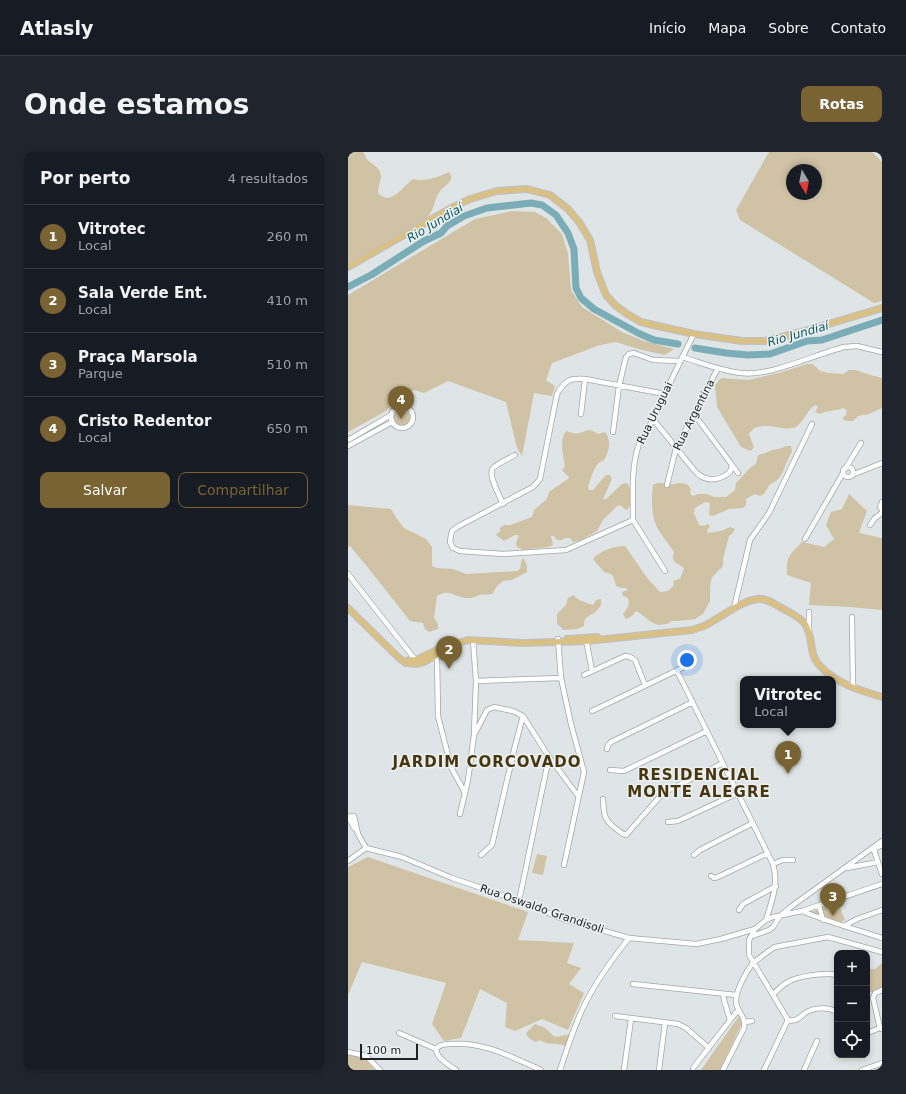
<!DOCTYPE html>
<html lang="pt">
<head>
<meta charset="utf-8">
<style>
  :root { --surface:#171b24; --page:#20242c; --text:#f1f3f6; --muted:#9ea1a6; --line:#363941; --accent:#7a6333 }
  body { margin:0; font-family:"DejaVu Sans",sans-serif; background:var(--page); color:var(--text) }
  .controls { position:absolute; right:12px; bottom:12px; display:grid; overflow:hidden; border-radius:8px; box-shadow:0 2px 6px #0003 }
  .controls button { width:36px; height:36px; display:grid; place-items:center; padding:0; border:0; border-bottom:1px solid var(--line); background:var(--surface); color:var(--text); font:20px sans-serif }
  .compass { position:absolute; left:438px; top:12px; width:36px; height:36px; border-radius:50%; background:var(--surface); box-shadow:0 2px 6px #0003; rotate:170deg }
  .scale { position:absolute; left:12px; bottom:10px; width:58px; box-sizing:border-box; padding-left:4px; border:2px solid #202323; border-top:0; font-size:11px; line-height:14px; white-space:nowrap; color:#202323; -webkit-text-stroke:3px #ecf2f3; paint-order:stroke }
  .you { position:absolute; left:339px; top:508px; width:14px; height:14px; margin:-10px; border:3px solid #fff; border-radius:50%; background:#1a73e8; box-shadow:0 0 0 6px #1a73e833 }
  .badge { display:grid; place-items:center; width:26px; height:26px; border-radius:50%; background:var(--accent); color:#fff; font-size:13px; font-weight:700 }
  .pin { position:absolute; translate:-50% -33px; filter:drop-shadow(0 1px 2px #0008) }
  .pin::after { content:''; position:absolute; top:21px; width:14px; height:12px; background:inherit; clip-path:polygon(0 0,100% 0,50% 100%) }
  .popup { position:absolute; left:392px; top:524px; width:96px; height:52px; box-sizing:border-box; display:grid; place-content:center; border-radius:8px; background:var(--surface); filter:drop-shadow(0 1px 3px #0005); font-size:13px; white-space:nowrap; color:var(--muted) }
  .popup b { font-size:15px; color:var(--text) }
  .popup::after { content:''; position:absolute; left:50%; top:100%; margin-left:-8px; border:8px solid transparent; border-top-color:var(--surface) }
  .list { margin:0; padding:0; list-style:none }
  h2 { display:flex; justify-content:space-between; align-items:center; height:52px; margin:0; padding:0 16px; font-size:17px }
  h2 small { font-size:13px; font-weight:400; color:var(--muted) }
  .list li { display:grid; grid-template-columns:26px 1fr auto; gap:12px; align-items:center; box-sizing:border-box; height:64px; padding:0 16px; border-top:1px solid var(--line) }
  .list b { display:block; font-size:15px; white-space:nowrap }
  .list p { margin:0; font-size:13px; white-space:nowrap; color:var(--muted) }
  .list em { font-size:13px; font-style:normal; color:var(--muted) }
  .actions { display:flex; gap:8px; padding:12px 16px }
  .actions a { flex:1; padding:9px 0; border:1px solid var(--accent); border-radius:8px; text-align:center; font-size:14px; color:var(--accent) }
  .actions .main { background:var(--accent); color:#fff }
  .icon { flex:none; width:22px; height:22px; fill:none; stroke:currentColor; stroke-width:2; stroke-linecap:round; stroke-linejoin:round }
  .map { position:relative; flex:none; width:534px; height:918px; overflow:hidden; border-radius:8px }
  header { display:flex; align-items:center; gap:24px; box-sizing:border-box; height:56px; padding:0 20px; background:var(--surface); border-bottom:1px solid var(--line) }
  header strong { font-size:19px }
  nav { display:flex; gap:22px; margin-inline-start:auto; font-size:14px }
  .intro { display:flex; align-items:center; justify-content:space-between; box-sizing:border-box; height:96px; padding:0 24px }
  h1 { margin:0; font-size:28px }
  .button { padding:10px 18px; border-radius:8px; background:var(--accent); color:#fff; font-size:14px; font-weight:700 }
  main { display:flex; gap:24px; padding:0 24px }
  aside { flex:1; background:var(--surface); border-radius:8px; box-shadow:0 2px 6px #0003 }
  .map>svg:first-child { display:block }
  .green { fill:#d0c2a5; fill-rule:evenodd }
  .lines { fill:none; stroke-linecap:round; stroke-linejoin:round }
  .river { stroke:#7aadb7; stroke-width:7 }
  .minor-casing { stroke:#a1a6a7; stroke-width:6 }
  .major-casing { stroke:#c1c1c1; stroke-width:8 }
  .minor { stroke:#fff; stroke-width:4.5 }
  .major { stroke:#d9c085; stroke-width:5.5 }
  .labels { text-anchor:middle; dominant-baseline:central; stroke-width:3; stroke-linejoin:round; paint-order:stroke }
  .street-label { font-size:11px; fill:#202323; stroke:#ecf2f3 }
  .water-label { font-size:12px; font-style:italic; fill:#0d5762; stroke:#ecf2f3 }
  .district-label { font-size:15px; font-weight:bold; letter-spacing:1px; fill:#48360f; stroke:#ecf2f3 }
</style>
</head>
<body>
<header>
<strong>Atlasly</strong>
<nav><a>Início</a><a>Mapa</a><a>Sobre</a><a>Contato</a></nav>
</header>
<div class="intro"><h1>Onde estamos</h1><a class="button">Rotas</a></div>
<main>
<aside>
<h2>Por perto<small>4 resultados</small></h2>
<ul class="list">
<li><span class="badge">1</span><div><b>Vitrotec</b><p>Local</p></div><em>260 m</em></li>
<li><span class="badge">2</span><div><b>Sala Verde Ent.</b><p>Local</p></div><em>410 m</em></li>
<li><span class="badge">3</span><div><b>Praça Marsola</b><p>Parque</p></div><em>510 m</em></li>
<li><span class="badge">4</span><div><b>Cristo Redentor</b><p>Local</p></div><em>650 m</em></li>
</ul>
<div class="actions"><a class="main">Salvar</a><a>Compartilhar</a></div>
</aside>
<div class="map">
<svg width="534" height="918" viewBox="0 0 534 918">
  <rect width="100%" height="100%" fill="#dfe5e6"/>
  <path class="green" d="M0,0h15c2,2 2,4 3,6 4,6 15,8 15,19 -1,5 -3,10 -3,16 13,14 24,-6 35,-14 12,3 25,-2 36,-7 7,9 -4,13 -9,19 -5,6 -5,15 -10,23 -10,13 -20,14 -33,21 -17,9 -33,19 -49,28z
    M421,0h103l10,10v139l-8,2 -134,-83 -4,-10zM444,18h24v24h-24z
    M164,59l23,1 11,6 16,16 6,20 3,36 11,17 40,25 22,9 30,8 -9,6 -27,-6 -22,-7 -16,3 -48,18 -6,17 9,6 -3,10 -18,-3 -12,63 -5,-8 -11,-46 -58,-21 -24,12 -10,-3 -17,10 -11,11 -38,21v-137l127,-76z
    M459,212h6l7,7 9,2 14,1 6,-4h7l11,4 15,4v30l-13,6 -11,2 -5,5h-7l-4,-3 4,-3 1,-5 -4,-2c-7,3 -16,2 -23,6l-5,-2 3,-5 -3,-2c-8,5 -10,15 -18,21 -8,6 -22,-1 -31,0 -4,0 -8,1 -12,2l-5,6 5,13 -3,4 -10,-4 -24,-40 -2,-22 6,-7 27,2 31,-7z
    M46 266a8 8 0 1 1 16 0a8 8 0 1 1-16 0Z
    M241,278l4,1 5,3 7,-2c7,8 4,20 -1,28 -10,3 -12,17 -16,26l1,4h4l13,-15h4l2,4 -9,20h3l16,-15 5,-1c5,6 6,24 -1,27l-6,-5 -4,2 -13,13 -6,11 -16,9 -8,2 -3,-4h-5l-3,2h-5l-3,-4h-3l2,9c-6,4 -22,3 -30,5l-6,-3 -1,-4 3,-8h-4l-11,6 -8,-6 1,-2 3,-1v-4l4,-3h6l22,-8 2,-7 13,-11 2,-7 20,-14 -1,-2 -6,-6 3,-4c-2,-11 -6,-25 1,-35l10,3z
    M438,294h5l1,6c-7,10 -9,29 -22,32l-6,10 -4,2 -5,-2 -9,5v6l-3,3 -14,1 -16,7 -4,-1 1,-12 -5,-1 -10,6 -1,5 5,12 5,1 4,-2 2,3 -3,3 1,3c7,-1 15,-2 22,-6l5,2 -3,5 -3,2 -6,23v7l-11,11 -2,10v14l-7,13 -8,5 -17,2h-6l-5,3 -9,1 -7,-3 -14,-11 -2,1 -3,4 -6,3 -3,-5c4,-5 7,-9 5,-16l-5,-2 -1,-4 6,-2 -2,-2h-5l-5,-2 -2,-8 -3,-4 -7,-2 -11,-13c7,-9 22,-13 32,-13l23,33 12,13 8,-1 6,-6 -1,-4 7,-2 4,-11c-7,-5 -14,-6 -10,-16 -5,-7 -10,-14 -15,-21 -8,-13 -8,-31 -6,-46 8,-5 17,2 25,-2l9,1 4,5 -1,5 3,2 5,-2h8l9,3h11l9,-7 1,-7 15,-16 5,-3 2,-9c5,-1 10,-3 14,-5 5,-1 9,-1 14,-4z
    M501,342l18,17 -8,22 23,5v72l-32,-3 -41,-2 2,-22 -24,-8c-1,-19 2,-19 15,-33l22,5 10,-8 -8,-14 5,-13 11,-3z
    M0,353l43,4 6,10 7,9 22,11 6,8v19l5,2 16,1 13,5 51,-3 3,-2 2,-10h2l3,7v6l-15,8 -9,1 -6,5 -5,8c-5,1 -9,0 -13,1 -3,1 -6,3 -9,3 -14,1 -21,-11 -33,-2l-3,22 4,6v5l-9,3 -4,-3 -2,-6 -13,-2 -41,-52 -19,-23 -2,1z
    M225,443l6,5 14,5 3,-5 5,-1v6c-2,3 -4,6 -7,8 -7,4 -10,4 -10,13l-7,3 -13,1 -7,-6v-10l9,-9 2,-7z
    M189,702l10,2 -4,19 -11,-2z
    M20,705l160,55 -10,28 56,3 -7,20 14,5 -12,16 15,9 -16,37 -26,-11 -27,12 -10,-4 2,-24 -27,-14 -19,49 -17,3 -12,-17 14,-41 -84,-21 -14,33v-128z
    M490,751l7,17 -4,2 -31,-10z
    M534,811v26l-13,4 -2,-1v-23h8z
    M391,864l4,5 -23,49h-19z
    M187,872l10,4 10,9 16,-3 -4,14c-6,-7 -17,-1 -27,-8l-4,2c-4,-2 -9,-4 -10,-9z
    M0,901l16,5 11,12h-27z"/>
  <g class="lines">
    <path class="river" d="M0,135l23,-12 53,-34 17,-8 6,-7 17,-10 23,-8 44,-5 11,2 14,10 12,18 6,16 2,39 5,10 13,11 44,24 16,7 24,4
      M347,196l31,5 22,2 22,-1 37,-13 15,-1 60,-20"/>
    <g class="minor-casing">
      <path id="minor" d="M334,205c20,6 39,14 59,16 28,4 75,-19 103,-26l13,-1 25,6
        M43 265a11 11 0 1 1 22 0a11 11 0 1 1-22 0Z
        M233,262l4,-35
        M346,262l44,59
        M305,267l41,51c10,12 24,12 36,2l2,-6
        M265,280l6,-46 7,-29 3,-3 5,-1 19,7 26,1
        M0,288l43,-25
        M0,294l44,-24
        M495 320a5 5 0 1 1 10 0a5 5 0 1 1-10 0Z
        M497,317l16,-26
        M504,323l30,-12
        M319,333l9,-37 42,-80
        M534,350l-2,5 2,3
        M155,352c-3,-8 -16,-30 -10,-36 5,-5 15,-9 22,-13
        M285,368l-67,30 -63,4 -43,-3 -7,-3 -3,-6 1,-7 1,-4 5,-4 76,-40 7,-8 17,-85c8,-14 13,-16 28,-15l80,15
        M285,368c0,-24 -2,-50 5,-73 4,-11 12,-20 16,-30 13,-28 26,-56 40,-83
        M285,368l32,51
        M522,373l5,-7 7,-5
        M457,387l38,-66
        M0,422l69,88
        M386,456l16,-68 19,-27 43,-89
        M504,465l1,71
        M461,479v-19
        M210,487l3,39 10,46 13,48 -20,93
        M238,487l6,32
        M125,488l3,41 -2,53
        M89,503l1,61 13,51 14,26
        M329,519l96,193c6,20 -1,36 -7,56
        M236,523l41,-19 5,1 5,3 10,25
        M128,529l85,-3
        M244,559l92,-44
        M259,597l1,-4 3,-3 82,-40
        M262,618l14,1 83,-40
        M255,647c1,14 0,20 12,29 4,3 7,6 11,7l37,-42 60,-30
        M112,662l8,-34 6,-45 13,-25 7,-3 19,4 10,5 26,41 30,40
        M0,665l3,-1h3l4,18 8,14 36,9 50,21 62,21 49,20 66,19 67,6 25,-5 34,-10
        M0,665l7,12
        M320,670l10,-1 60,-28
        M529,694l-3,4 8,24
        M527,697l7,-4
        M133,703l11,-10 23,-99 8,-30
        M346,703l6,-5 53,-27
        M0,709l18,-13
        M425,712l10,-4h10
        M499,716l31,-6
        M363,724l3,2 4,-1 50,-24
        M171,749l30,-144
        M471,754l4,14
        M391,758l4,-6 33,-18
        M454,759c26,11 53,18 80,27
        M496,774l13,-7 25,-9
        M404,784l17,-6 4,-3 7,-11 12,-10 90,-65
        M285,832l103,11
        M534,838l-7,3 -2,5 7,30 2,1
        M375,842l1,6 6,20
        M425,842c5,-4 9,-9 15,-12 10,-6 38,-10 49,-7
        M267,864l63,8 8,4 23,20
        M440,868l-39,-65v-15l6,-11 11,-9 7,-3 29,-6 80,-27
        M440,868c8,2 11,-2 17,-7 9,-6 23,-6 32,-1
        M397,870l7,-1
        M51,881l37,16
        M519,881l13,-5
        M88,897c3,-4 9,-5 14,-5 33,-3 61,13 91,26
        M88,897c1,10 12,15 20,21
        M0,900l18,4 14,14
        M345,916l45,-58
        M212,918c7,-21 14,-44 24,-64 11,-23 29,-48 45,-68
        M276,918l7,-51
        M311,918l6,-47
        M375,918l21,-42c2,-13 -7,-15 -8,-26 -1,-10 10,-30 16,-38 2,-2 19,-15 23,-17l53,-10 54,15
        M416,918l24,-50
        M456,918l13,-29
        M514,918l20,-7"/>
    </g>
    <g class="major-casing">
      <path id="major" d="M0,115l105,-60 17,-8 27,-8 30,-2 23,6 18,14 11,13 11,18 7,32 9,23 9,10 12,9 14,8 17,4 36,8 48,7h23l40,-10 77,-23
        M0,456l51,50 7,5 11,1 7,-2 31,-18 13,-4 54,3 65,-2 105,-11c5,-2 10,-3 14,-5 16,-8 34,-24 52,-26 8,-1 15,4 22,8 8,5 19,9 25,17 9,13 3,30 15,42 17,18 39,24 62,31
        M219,487l30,-2
        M61,508h7l29,-14"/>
    </g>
    <use href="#minor" class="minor"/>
    <use href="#major" class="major"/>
  </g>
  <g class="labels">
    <g class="street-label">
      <text transform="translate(307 261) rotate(-64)">Rua Uruguai</text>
      <text transform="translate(346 263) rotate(-63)">Rua Argentina</text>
      <text transform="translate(194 757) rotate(19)">Rua Oswaldo Grandisoli</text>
    </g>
    <g class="water-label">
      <text transform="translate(87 71) rotate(-31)">Rio Jundiaí</text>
      <text transform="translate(450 182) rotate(-16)">Rio Jundiaí</text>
    </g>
    <g class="district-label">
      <text x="139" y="610">JARDIM CORCOVADO</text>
      <text x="351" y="623">RESIDENCIAL<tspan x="351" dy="17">MONTE ALEGRE</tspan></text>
    </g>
  </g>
</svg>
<div class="controls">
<button>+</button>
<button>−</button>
<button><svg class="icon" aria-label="locate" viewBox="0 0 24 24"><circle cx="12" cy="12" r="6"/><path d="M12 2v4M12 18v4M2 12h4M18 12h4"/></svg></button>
</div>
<svg class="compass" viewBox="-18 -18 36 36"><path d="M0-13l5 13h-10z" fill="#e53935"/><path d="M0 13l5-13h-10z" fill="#9ea1a6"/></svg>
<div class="scale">100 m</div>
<div class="you"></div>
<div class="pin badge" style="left:440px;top:622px">1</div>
<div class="popup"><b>Vitrotec</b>Local</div>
<div class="pin badge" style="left:101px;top:517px">2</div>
<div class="pin badge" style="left:485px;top:764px">3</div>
<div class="pin badge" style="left:53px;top:267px">4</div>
</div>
</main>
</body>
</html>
